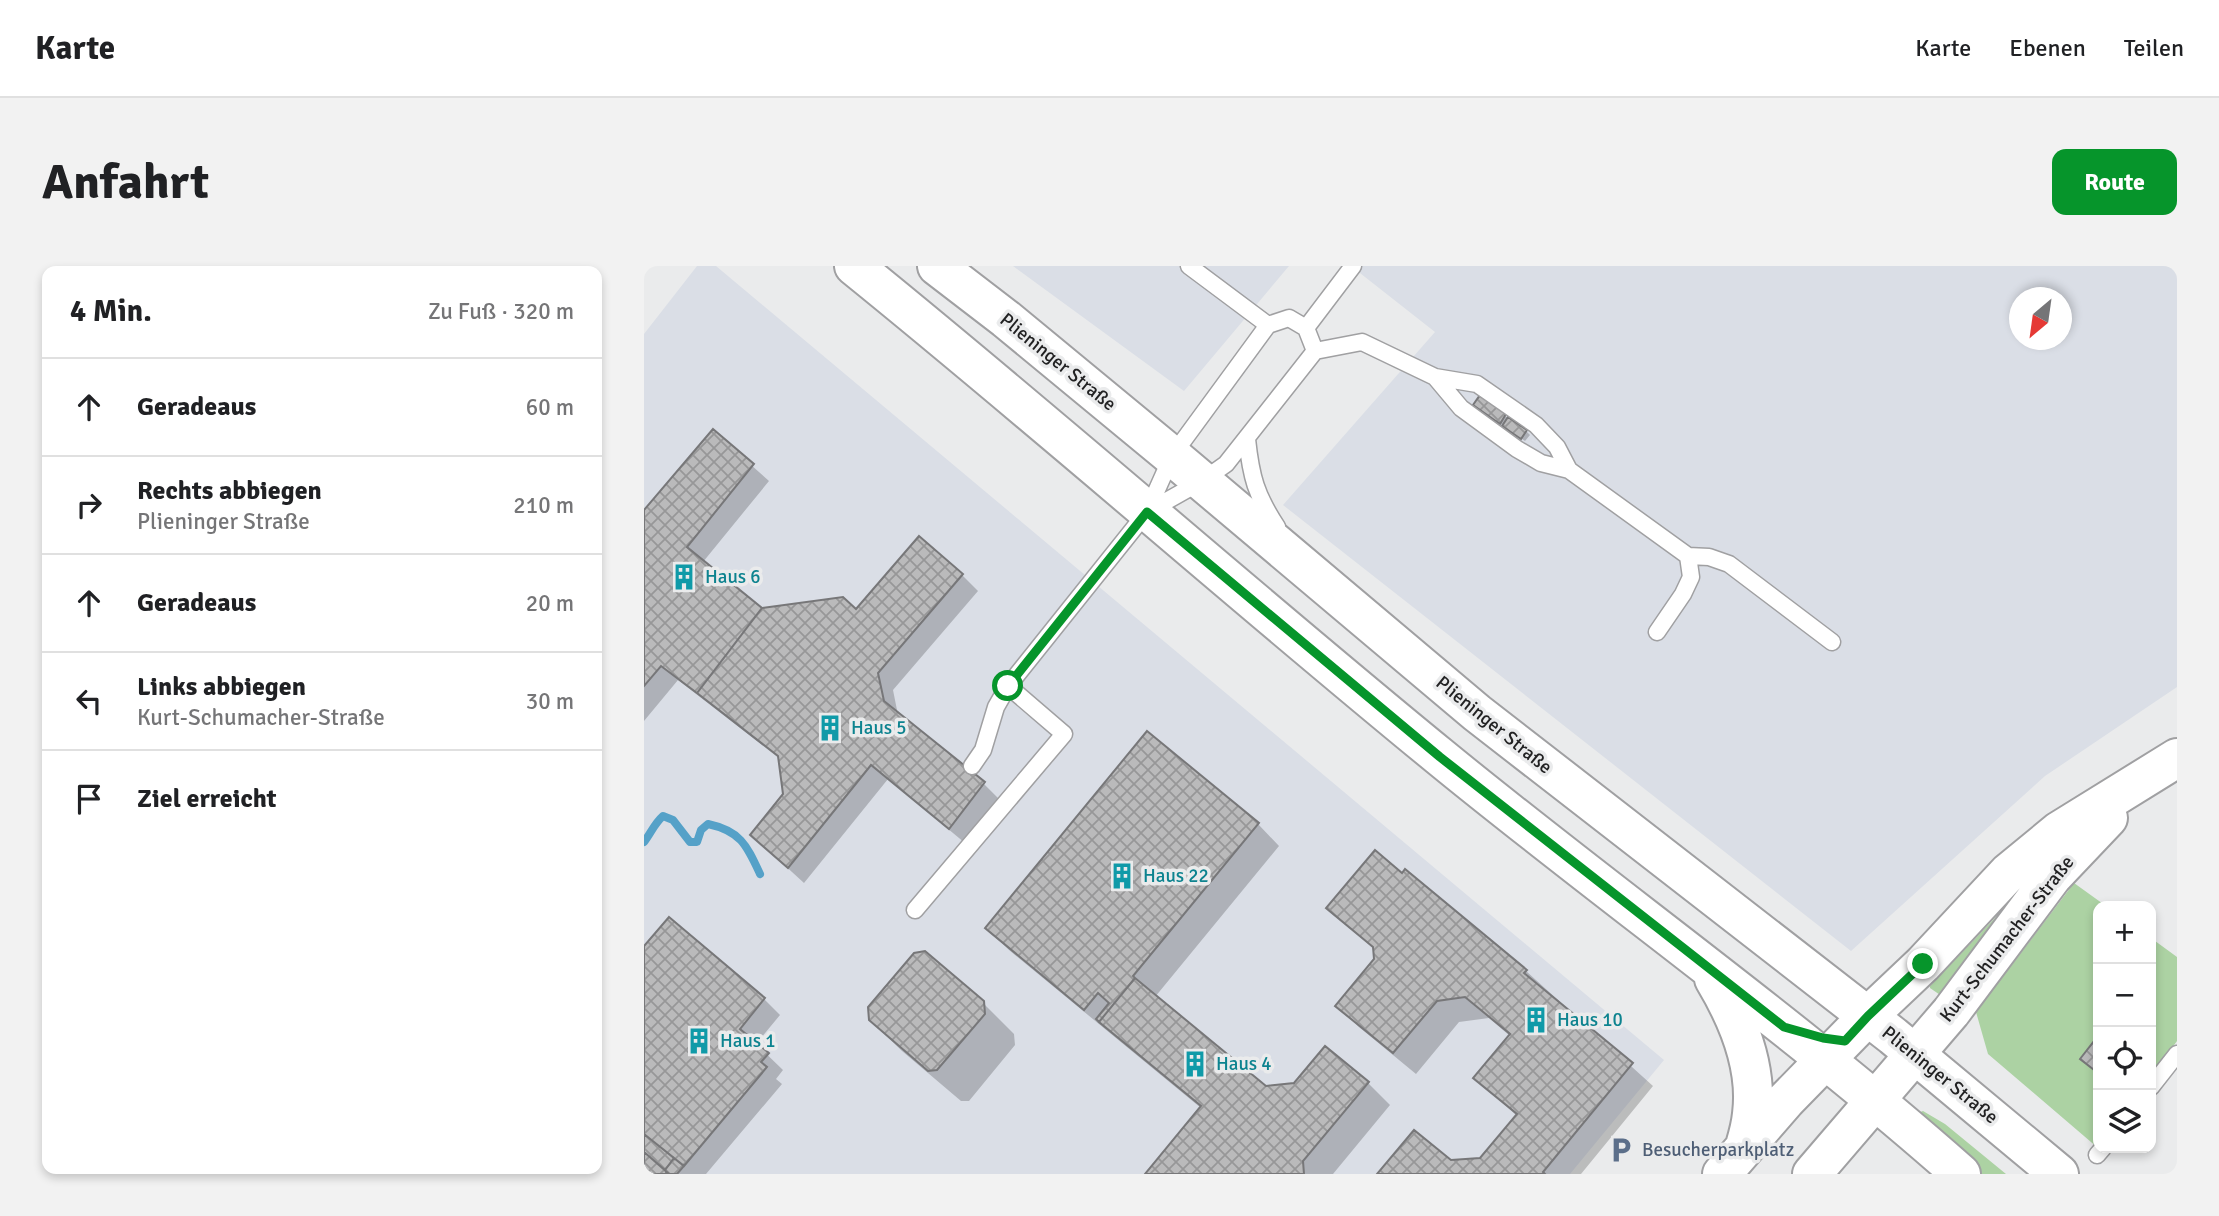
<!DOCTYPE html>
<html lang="de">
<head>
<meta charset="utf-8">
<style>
  :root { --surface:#fff; --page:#f2f2f2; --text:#202124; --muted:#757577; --line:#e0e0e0; --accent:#06952b }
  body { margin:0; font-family:Signika,sans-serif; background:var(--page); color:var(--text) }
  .controls { position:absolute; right:21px; bottom:21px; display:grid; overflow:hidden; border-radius:14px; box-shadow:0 4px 10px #0003 }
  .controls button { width:63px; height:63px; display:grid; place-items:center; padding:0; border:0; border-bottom:2px solid var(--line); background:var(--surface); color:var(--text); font:35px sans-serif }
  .compass { position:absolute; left:1365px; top:21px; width:63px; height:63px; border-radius:50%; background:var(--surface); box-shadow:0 4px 10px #0003; rotate:209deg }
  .stop { position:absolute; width:21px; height:21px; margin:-16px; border:5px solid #06952b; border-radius:50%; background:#fff }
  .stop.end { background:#06952b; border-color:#fff; box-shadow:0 2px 7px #0008 }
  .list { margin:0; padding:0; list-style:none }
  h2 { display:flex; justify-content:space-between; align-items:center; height:91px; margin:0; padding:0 28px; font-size:30px }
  h2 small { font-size:23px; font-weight:400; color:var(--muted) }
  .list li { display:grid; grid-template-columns:46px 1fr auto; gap:21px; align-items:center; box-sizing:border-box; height:98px; padding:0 28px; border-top:2px solid var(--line) }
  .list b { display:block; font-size:26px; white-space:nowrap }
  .list p { margin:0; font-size:23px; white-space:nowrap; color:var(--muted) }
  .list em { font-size:23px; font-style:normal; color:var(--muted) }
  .icon { flex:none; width:38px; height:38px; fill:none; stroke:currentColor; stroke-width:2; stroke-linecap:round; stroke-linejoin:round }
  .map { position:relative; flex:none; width:1533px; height:908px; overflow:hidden; border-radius:14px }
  header { display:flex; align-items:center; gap:42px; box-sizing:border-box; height:98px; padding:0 35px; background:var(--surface); border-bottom:2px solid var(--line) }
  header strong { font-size:33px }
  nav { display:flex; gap:38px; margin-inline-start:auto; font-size:24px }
  .intro { display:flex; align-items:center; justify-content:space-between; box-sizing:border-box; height:168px; padding:0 42px }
  h1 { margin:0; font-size:49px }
  .button { padding:18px 32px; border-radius:14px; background:var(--accent); color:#fff; font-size:24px; font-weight:700 }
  main { display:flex; gap:42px; padding:0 42px }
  aside { flex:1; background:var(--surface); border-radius:14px; box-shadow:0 4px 10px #0003 }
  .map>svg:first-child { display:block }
  .built { fill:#dadee6; fill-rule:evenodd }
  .grass { fill:#acd2a3 }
  .shadow { fill:#0003 }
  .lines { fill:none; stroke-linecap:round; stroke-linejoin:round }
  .stream { stroke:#55a1c8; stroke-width:8 }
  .building { fill:url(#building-cross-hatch); stroke:#777779; stroke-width:2 }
  .lane-casing { stroke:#a0a0a2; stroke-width:19 }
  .secondary-casing { stroke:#a0a0a2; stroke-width:42 }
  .lane { stroke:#fff; stroke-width:16 }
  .secondary { stroke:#fff; stroke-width:38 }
  .route { stroke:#06952b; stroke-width:9 }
  .labels { text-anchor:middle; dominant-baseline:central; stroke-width:7; stroke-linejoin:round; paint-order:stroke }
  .street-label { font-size:19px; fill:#222223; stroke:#eaebec }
  .culture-label { font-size:19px; fill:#0d838f; stroke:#eaebec; text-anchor:start }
  .service-label { font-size:19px; fill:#4e5e75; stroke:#eaebec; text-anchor:start }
</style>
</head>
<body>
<header>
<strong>Karte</strong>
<nav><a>Karte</a><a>Ebenen</a><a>Teilen</a></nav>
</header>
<div class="intro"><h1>Anfahrt</h1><a class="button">Route</a></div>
<main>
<aside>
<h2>4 Min.<small>Zu Fuß · 320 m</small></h2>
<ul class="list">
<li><svg class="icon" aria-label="ahead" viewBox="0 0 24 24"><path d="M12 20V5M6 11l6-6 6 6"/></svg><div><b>Geradeaus</b></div><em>60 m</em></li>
<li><svg class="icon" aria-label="right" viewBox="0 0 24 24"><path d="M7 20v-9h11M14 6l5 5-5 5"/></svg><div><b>Rechts abbiegen</b><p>Plieninger Straße</p></div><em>210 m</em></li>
<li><svg class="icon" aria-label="ahead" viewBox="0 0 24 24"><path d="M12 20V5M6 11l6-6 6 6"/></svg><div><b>Geradeaus</b></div><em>20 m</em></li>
<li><svg class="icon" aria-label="left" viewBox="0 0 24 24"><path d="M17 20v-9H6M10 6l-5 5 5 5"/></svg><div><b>Links abbiegen</b><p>Kurt-Schumacher-Straße</p></div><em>30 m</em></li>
<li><svg class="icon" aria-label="arrive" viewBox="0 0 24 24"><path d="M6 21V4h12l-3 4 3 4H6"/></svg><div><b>Ziel erreicht</b></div></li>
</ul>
</aside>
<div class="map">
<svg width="1533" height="908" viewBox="0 0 1533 908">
  <defs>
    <pattern id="building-cross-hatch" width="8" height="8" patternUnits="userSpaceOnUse" patternTransform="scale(1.75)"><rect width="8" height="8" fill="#bababb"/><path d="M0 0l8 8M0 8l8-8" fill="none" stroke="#979798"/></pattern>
  </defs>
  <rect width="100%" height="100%" fill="#eaebec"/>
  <path class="built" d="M53,0h19l948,794 -94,114h-926v-840z
    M369,0h276l-105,125z
    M707,0h826v421l-132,89 -194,175 -568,-446 152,-173zM1376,32h42v42h-42z"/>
  <path class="grass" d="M1389,612l-87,121 -16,-11v-2z
    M1430,617l32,23h-8v242l-110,-94 -12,-42z
    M1507,672l26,19v84l-26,36z
    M1279,845l22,13 61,50h-30l-58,-61z"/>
  <path class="shadow" d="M836,132l46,33 4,4 -5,6 -46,-32z
    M69,165l56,50 -66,81 59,48 94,1 106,-36 16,16 -85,99 5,25 86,69 15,15 -34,44 -77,-64 -84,104 -36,-33 17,-55 -5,-36 -102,-79 -34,41v-208z
    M614,558l21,22 -124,151 110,90 103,-4 22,22 -57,69h-186l54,-66 -192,-158 -22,-22z
    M685,642l197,63 127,115 -72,88h-202l71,-12 31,-2 36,-44 -41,-38 34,-42 -21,-18 -30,4 -43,52 -57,-47 -22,-22 39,-46 -1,-9z
    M0,683l120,50 16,16 -24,29 27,26 -7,9 6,5 -76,90h-62z
    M338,736l32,32 1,11 -46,56h-8l-59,-50 -32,-31z"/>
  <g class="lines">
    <path class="stream" d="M0,576c7,-9 10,-18 19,-26l10,4 17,22h7l4,-12 7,-6c33,7 39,22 52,50"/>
  </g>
  <path class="building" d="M836,129l26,19 -6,10 -27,-19z
    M864,151l19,13 -6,9 -19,-13z
    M69,163l41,35 -67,83 75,61 -65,85 -36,-27 -17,20v-176z
    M275,270l44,38 -85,99 6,28 101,81 -36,47 -78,-64 -83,103 -38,-33 33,-41 -5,-38 -81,-63 65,-85 81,-11 13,12z
    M503,465l112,92 -126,153 2,2 -36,44 -3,-3 13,-16 -11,-10 -14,17 -99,-82z
    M731,584l27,23 3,-4 122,101 -3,3 109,90 -90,109 2,2h-168l37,-44 37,30 29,-2 37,-44 -44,-36 37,-44 -45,-37 -28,4 -44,52 -58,-47 39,-47 -1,-12 -47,-39z
    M25,651l96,81 -25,31 29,24 -8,9 6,5 -83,99 -40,-32v-188z
    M281,685l59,50 1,13 -48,56 -9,1 -59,-51 -1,-13 46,-54z
    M491,712l131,108 28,-3 31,-37 44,36 -66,79 1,13h-159l56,-68 -102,-84z
    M1454,770v37l-18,-14z
    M0,868l30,24 -9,12 -21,-18z
    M0,886l24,21 -1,1h-23z
    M30,892l10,8 -7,8h-10l-2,-4z"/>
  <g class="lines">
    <g class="lane-casing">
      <path id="lane" d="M545,0l79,59
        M662,62l47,-62
        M791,111l26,31 56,41 24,14 28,7 119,86 21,1 20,7 103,78
        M603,173c4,38 9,56 30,88
        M503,246l55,-31 24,-17 89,-113 47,-9 73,35 42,7 59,41 21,22 12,23
        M1013,366l26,-38 8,-17 -3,-21
        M328,500l11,-16 13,-43 12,-21 139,-174 25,-56 96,-131 21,-7 17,10 9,23
        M271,644l149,-176 -56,-48
        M1507,821l26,-33
        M1453,889l6,-7"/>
    </g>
    <g class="secondary-casing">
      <path id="secondary" d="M210,0c198,160 388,329 585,490 172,141 355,270 522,418
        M293,0l69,53 166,137 305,257 416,323 166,138
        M1070,713c24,40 44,87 38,135 -1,11 -4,22 -7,32
        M1078,908l64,-74 82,-84 55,-52 85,-91 51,-42 118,-73
        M1168,908l139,-162 101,-135 56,-59"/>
    </g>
    <use href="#lane" class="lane"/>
    <use href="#secondary" class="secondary"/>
  </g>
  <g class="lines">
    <path class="route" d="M364,420l139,-174 293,245 344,270 39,11 22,3 23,-25 55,-52"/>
  </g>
  <defs>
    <g id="building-bare" transform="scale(2.1)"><path d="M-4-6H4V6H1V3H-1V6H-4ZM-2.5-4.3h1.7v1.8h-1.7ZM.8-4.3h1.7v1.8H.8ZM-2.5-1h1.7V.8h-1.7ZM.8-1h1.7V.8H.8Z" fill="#0f9aa8" stroke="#eaebec" stroke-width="2.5" paint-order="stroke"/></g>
    <g id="parking-bare" transform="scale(2.1)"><path d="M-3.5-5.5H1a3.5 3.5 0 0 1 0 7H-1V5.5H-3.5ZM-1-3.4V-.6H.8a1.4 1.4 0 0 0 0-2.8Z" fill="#5c6f8a" stroke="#eaebec" stroke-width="2.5" paint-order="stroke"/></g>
  </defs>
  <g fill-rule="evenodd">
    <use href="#building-bare" x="40" y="311"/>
    <use href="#building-bare" x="186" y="462"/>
    <use href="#building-bare" x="478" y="610"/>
    <use href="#building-bare" x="892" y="754"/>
    <use href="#building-bare" x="55" y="775"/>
    <use href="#building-bare" x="551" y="798"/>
    <use href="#parking-bare" x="977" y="884"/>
  </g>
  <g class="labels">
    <g class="street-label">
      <text transform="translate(414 96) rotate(39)">Plieninger Straße</text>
      <text transform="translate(850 459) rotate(39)">Plieninger Straße</text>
      <text transform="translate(1363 673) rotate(-52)">Kurt-Schumacher-Straße</text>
      <text transform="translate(1296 809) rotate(39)">Plieninger Straße</text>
    </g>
    <g class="culture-label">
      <text x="61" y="311">Haus 6</text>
      <text x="207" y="462">Haus 5</text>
      <text x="499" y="610">Haus 22</text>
      <text x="913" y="754">Haus 10</text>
      <text x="76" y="775">Haus 1</text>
      <text x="572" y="798">Haus 4</text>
    </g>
    <g class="service-label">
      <text x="998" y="884">Besucherparkplatz</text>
    </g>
  </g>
</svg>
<div class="controls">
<button>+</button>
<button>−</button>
<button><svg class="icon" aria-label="locate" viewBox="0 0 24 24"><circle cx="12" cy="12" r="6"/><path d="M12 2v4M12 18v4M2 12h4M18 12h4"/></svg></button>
<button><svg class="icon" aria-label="layers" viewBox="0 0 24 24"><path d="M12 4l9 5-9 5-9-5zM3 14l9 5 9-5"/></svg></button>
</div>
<svg class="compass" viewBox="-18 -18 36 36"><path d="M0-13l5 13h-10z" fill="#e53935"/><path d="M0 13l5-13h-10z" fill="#757577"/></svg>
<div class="stop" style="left:364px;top:420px"></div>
<div class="stop end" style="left:1279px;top:698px"></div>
</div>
</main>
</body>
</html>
